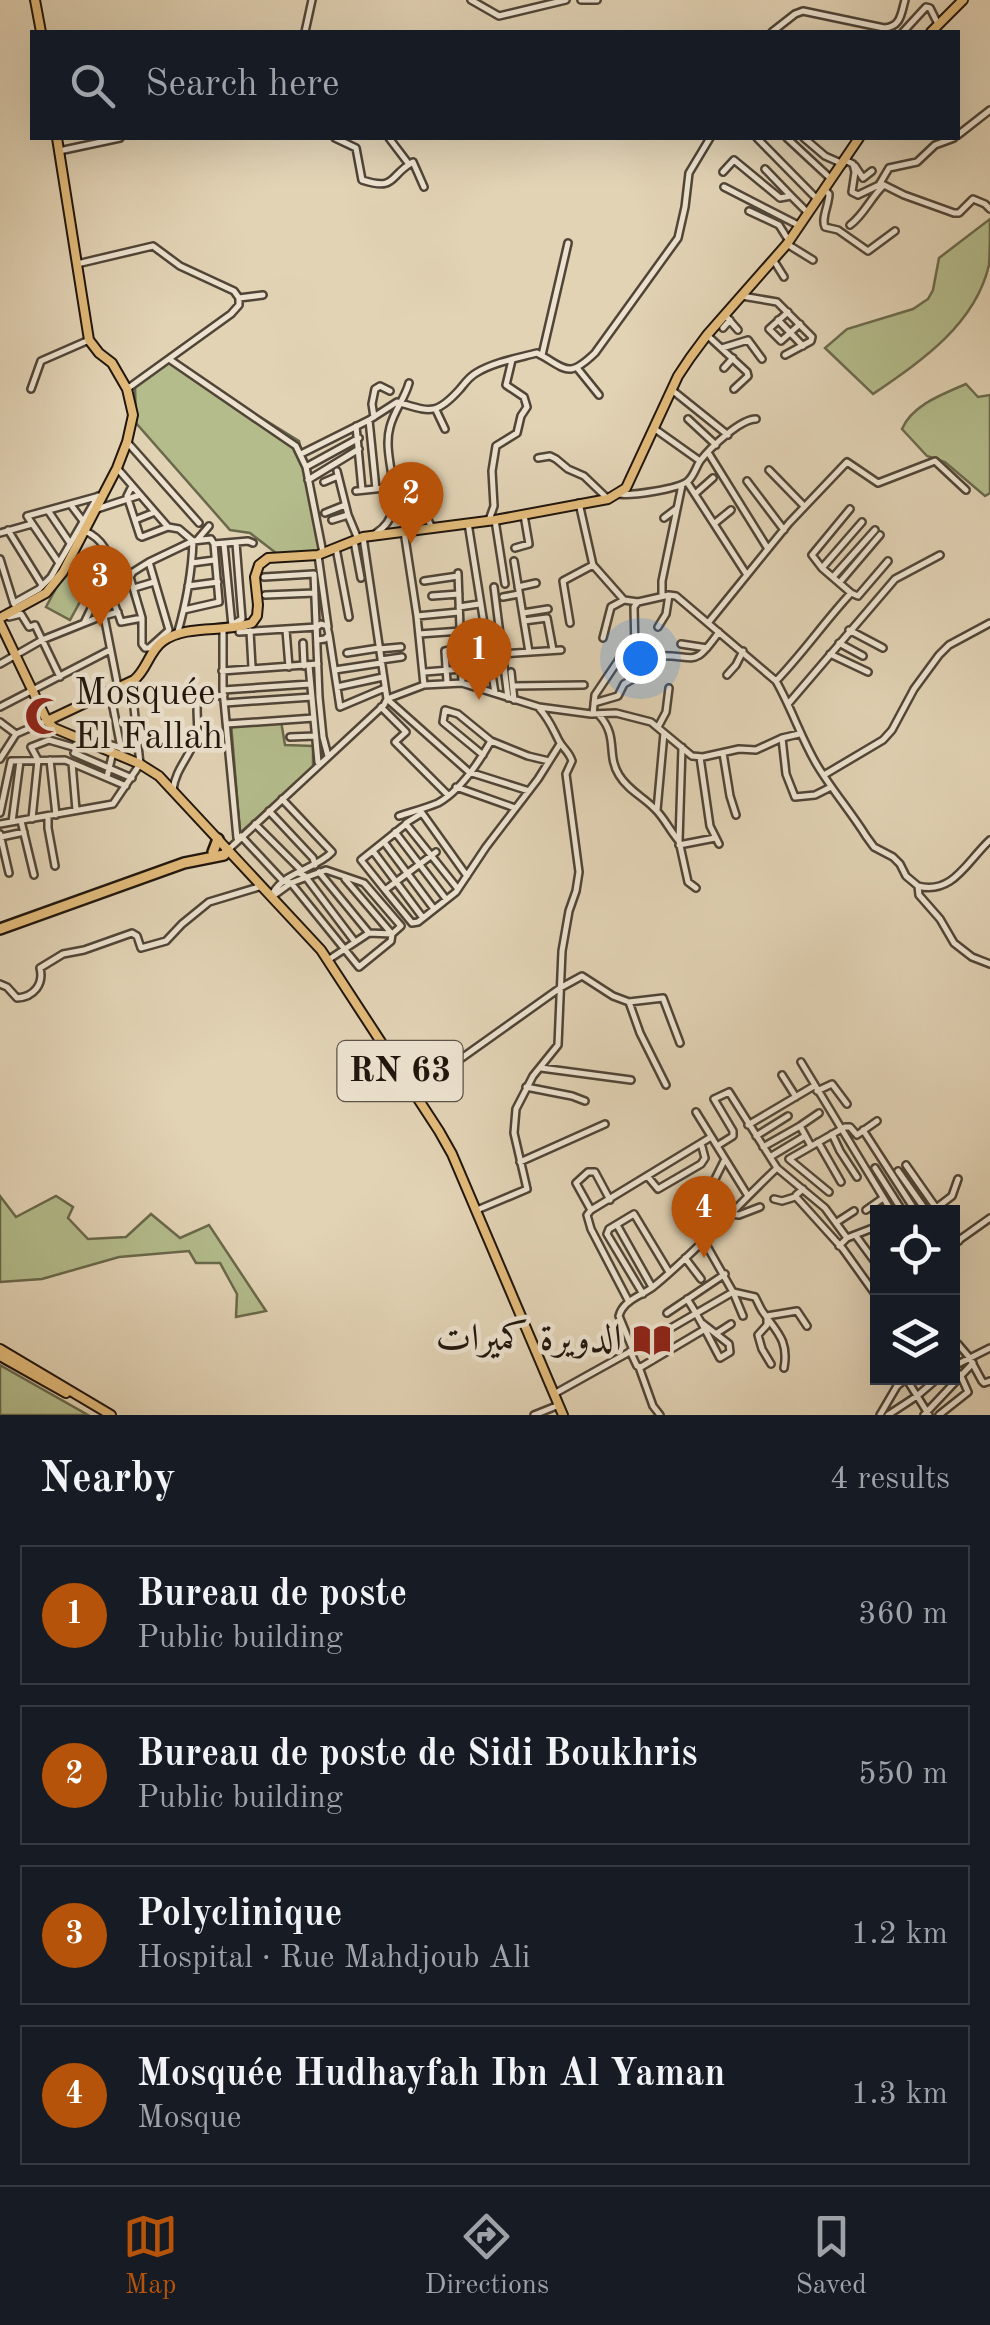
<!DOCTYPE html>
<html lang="en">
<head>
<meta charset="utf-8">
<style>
  :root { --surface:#171b24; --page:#242831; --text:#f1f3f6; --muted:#9ea1a6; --line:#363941; --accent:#b45309 }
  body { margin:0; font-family:"Old Standard TT",Amiri,serif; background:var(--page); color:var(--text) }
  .controls { position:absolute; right:30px; bottom:30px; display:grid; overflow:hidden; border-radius:0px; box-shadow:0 10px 40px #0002 }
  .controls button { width:90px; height:90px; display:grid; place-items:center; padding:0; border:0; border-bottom:2px solid var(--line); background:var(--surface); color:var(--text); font:50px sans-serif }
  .you { position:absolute; left:640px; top:658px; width:35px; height:35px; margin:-25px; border:8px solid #fff; border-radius:50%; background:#1a73e8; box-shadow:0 0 0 15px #1a73e833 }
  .badge { display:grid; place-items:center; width:65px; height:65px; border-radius:50%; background:var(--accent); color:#fff; font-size:32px; font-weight:700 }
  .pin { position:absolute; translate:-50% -82px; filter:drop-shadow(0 2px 5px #0008) }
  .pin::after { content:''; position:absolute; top:52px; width:35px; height:30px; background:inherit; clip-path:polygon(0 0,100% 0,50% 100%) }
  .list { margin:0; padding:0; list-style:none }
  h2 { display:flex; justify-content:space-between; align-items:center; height:130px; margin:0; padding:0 40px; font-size:42px }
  h2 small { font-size:32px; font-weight:400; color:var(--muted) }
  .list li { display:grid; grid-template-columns:65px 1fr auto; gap:30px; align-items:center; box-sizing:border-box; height:140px; margin:0 20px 20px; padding:0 20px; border:2px solid var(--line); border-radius:0px }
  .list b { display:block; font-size:38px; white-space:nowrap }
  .list p { margin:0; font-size:32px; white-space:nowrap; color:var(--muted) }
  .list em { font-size:32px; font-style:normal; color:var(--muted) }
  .icon { flex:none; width:55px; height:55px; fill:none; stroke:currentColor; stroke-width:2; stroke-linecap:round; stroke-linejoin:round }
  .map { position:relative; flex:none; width:990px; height:1415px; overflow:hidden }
  .search { position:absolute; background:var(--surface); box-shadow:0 10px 40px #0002; left:30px; right:30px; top:30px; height:110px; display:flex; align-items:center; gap:25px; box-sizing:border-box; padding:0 35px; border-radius:0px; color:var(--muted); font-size:38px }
  .sheet { height:770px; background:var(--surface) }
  nav { display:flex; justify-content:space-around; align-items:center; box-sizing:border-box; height:140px; border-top:2px solid var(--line); background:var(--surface); font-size:28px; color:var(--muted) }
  nav a { display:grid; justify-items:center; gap:5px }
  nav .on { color:var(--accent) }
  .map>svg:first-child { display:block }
  .green { fill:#b4bc8c; stroke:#6a694c; stroke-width:2.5 }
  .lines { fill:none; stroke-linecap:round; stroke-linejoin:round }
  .minor-casing { stroke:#504537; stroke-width:10 }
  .major-casing { stroke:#20160d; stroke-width:12 }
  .highway-casing { stroke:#20160d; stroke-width:14 }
  .minor { stroke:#ece2cf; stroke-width:5 }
  .major { stroke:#e1ba7a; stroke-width:8 }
  .highway { stroke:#e1ba7a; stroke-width:9 }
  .labels { text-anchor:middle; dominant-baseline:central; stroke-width:9; stroke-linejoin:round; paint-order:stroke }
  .shield { fill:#ece2cf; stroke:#5d5347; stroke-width:2.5 }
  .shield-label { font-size:35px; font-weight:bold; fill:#20160d }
  .poi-label { font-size:38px; fill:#20160d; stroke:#ece2cf; text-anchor:start }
</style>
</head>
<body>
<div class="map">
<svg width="990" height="1415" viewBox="0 0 990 1415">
  <rect width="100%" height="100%" fill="#e2d3b5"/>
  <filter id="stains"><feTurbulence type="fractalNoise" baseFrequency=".002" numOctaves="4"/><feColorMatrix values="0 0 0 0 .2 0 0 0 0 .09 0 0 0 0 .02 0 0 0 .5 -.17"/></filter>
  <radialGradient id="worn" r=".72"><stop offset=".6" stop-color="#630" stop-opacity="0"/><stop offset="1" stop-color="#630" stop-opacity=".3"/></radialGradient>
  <path class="green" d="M990,219c0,14 0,32 -1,46 -14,60 -68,96 -116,129l-48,-46 22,-19 66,-20 15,-10 5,-9 6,-32z
    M169,361l130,80 24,112 -43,3 -30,-23 -20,-3 -94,-107 -1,-37z
    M966,384l12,13 12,-2v98l-5,3 -40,-34 -18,-6 -25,-27c10,-24 41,-35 64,-45z
    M68,566l24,14 -22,40 -24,-13z
    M281,721l4,24 28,1v21l-73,66 -9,-110z
    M0,1196l16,21 40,-21 17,11 -5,11 20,21 38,-2 25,-23 29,24 29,-13 57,86 -30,6 1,-23 -17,-31h-24l-7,-12 -70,6 -77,22 -42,3z
    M0,1365l88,50h-88z"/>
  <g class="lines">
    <g class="minor-casing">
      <path id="minor" d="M471,0l28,16 67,-16
        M581,0h16
        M305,32l7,-32
        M772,32l23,-18 8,-3 81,17c17,-1 17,-14 21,-28
        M903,32l23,-25 4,1 8,16
        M958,135l32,-25
        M335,138l21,10 6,32c35,11 26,-4 51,-18l11,25
        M389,138l19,25
        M757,138l59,60
        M787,138l43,40
        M804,138l21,18 18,8
        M59,151l61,-13
        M845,160l8,4 2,8 -3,20 6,3 21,-10 10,-17 28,-6 18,-17 19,-7
        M855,166l8,12 9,-7
        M765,169l26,27
        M723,172l11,-12 46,38 11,-2 16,16
        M880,183l24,12 50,18h5l14,-14 12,5 5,5
        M724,187l76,39
        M825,190l4,4c0,11 -8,24 -4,33l13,3 30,21 27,-20
        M749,211l30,14 10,16
        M850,225c14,-10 21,-28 34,-40
        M787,244l26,16
        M774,261l10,16
        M77,264l76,-18 27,20 54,25 5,7v7l-8,9 -104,75
        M742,296l35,6 35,35 -1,4 -26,14
        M239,298l24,-3
        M788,312l-19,17 12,12 19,-17
        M725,315l13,15
        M778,320l25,26
        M723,328l7,-8
        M707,335l40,37 1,4 -14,13
        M722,348l26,-8 14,19
        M542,355l26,-112
        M169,359l127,87 10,21 17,86
        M724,368l9,-10
        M578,369l21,26
        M31,389l10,-28 48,-21
        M672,390l56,45
        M436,410l9,19
        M374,417l-2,-13 3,-15 5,-3 10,5
        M688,419l28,26
        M369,420l7,69
        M356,426l6,64
        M655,429l45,32
        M128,443l71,80
        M301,454l68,-34 28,-18c32,9 38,15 63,-13 5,-6 9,-12 16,-16 18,-11 42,-15 61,-20 29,15 30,27 58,0l83,-115 7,-31 4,-34 21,-35
        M709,454l59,95
        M538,458l12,-2 6,3 12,10 16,7 24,23
        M306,467l53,-29
        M117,468l51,59 11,2 14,12 -44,21 20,68 -20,18h-4l-3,-4v-26l-12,-41 3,-5 16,-10
        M769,470l35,36
        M337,471l11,44 10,24
        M391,475l24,-2
        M308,480l51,-31
        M747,481l37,49
        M324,482l14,-6
        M687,482l60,93
        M132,486l-5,10 13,40 2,1 26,-10
        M356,491l58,-6
        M619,494c12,2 60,-5 69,-13 6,-5 8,-14 12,-20 10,-13 40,-42 56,-42
        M695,494l18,-16
        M579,503l14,62 31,35 14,2 31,-7 7,1 100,85c16,28 25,57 41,84 15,25 34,47 49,71l8,11 19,10 7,7 6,12 12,10 1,9 21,24 14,24 18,14 18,7
        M71,505l12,16
        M421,505l11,23
        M97,509l43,-14
        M49,512l21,31
        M325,513l20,-8
        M664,518l12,-9
        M135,520l20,-8
        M332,520l16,-5
        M489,520l5,-14 -2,-35 4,-25 21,-13 4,-17 6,-9 -3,-10 -18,-12 6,-25
        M495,520l10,64
        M468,523l27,170
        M715,523l16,-13
        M8,530l34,55
        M85,531c16,7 27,23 25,41 0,10 -2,8 0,17 2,12 8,23 11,33l21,-4
        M404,531l13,85 7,69
        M0,533l32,-9
        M376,533c37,-23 4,-72 14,-106 4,-16 15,-29 19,-44
        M365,536l-2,1 24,162 82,73 60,19
        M198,539l11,-13
        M354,541l7,37
        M214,544l34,-3 5,2
        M224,544l8,82
        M336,548l13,69
        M515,548l14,-4 -5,-29
        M318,555l10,72
        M0,559l14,45
        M514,561l15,91
        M59,563l-32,-47 69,-19
        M192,563l22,-3
        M822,568l40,-46
        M458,573l4,110
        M264,577l50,-3 5,123 4,40 5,19
        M833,577l42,-47
        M424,581l34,-5
        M840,582l40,-47
        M188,586l30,-4
        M494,587l14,111
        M518,587l18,-4
        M134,588l20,-6
        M851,593l7,3 30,-35
        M662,594v-13l20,-96
        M265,595l50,-2
        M432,596l27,-2
        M503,597l16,-3
        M14,603l25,-14 12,-12 47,-81
        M459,607l20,-3
        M118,612l-14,4 14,71
        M523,613l25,-4
        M417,616l42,-4
        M9,617l12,-3 8,13 6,-2 25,52
        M524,621l23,-3 6,32
        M84,623l14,-29
        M570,623l-7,-42 30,-16
        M708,623l81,-100 58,-61 31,21 57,-22 31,29
        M233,624l9,-5 -6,-76
        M658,627l8,-13 3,-19
        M223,628v62l14,148
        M286,630l3,37
        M849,630l34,18
        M250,631l2,36
        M239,632l78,-5 4,-3 6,2 2,9
        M419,634l42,-3 22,-4
        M177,635c9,-31 15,-62 16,-94l18,-2 3,5 5,58 -35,8
        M603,638l8,-31 13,-7
        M318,640l7,-1 4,-4 11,72 45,-19
        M303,643l1,23
        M839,643l24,13
        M681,644l26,4
        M379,649l22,-2
        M347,653l32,-5
        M502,654l59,-4
        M830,654l38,18
        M656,656c41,-2 36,14 63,-24
        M461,658l26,-6
        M381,660l21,-3
        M0,664l42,-24 55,-22
        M309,666l9,96
        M335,670l46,-7
        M222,671l96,-7
        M425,672l37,-3
        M511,672l3,28
        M462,673l29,-4
        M727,675l9,-10 7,-14
        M776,681c27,-28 49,-60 75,-88l-29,-25 -10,-13 38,-46
        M447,682l-2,-31 14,-3
        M513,686l71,-1
        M337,687l46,-10
        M223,690l87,-6
        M225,703l87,-6
        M594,703l24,-7 6,-12 14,-8
        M788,704l107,-125 45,-24
        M0,707l110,-57
        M381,707l25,25 -11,10 53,53
        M593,714l2,-19 29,-43 11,-2 -1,-43 4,-5
        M599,715c20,22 7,39 20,60 9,15 23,21 35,33 10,9 16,23 25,33l3,-94
        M0,722l16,12 30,-13
        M227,724l87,-6
        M658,727l8,-15 3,-24
        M290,737l25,-1
        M782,738l4,36 9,23 20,-2 16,-8
        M101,747l4,-4 16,5 -8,-41
        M74,753l58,25
        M723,753l7,43 6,19
        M483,755l-40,-33 2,-12 13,4 33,27
        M700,757l10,69 9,18
        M0,759l16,-25
        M50,760l6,55
        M72,763l4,47
        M824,775l59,-35 9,-10 22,-41 25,-34 10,-10 41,-22
        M107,777l6,-25
        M456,787l59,21
        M173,790c2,-20 17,-34 23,-52 4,-11 -1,-27 2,-40l26,-3
        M657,810l7,-77
        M269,811l44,47 2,7
        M0,813l11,-52 54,-1 61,26
        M48,816v12l7,38
        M399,816c12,-4 27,-8 39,-13 22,-12 41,-41 53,-62l37,15 21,5
        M32,819l6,-59 -7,-13 18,-7 31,9
        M21,821l13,54
        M12,822l8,-61
        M406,823l16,-10 45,63
        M0,824l113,-20 27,-40 -8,-75
        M255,824l45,45 -1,4 6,3 50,66
        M395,832l51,67
        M0,834l9,39
        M241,836l42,45 8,2 68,84 32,-26 1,-7 9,-8 -37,-43 -38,-13 -35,13 -18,13
        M1,837l23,-5
        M679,841l9,41 8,6
        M384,842l50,67
        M679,845l36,-7
        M228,850l156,-145 3,-6 37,-14 38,-2 77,24 52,7 25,-1 35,9 41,34 11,1 36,-8 17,1 26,-12 17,-4
        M373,851l50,67
        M436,852l-51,38 27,33 6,-1 38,-30 30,-45 52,-68 22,-35
        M319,872l50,61
        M345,879l47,55
        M918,886c35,9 49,-25 72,-46
        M385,890l-24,-30 45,-36 52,65
        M273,893c11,-21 43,-24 59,-41l-50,-53
        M328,960l41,-27 23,1
        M0,984l7,3 10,11c17,-1 27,-14 23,-30l23,-14 21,-4 48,-17 5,3 4,12 25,-7 16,-17 27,-22 53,-16
        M629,1002l11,31 26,52
        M801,1062l91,150
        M541,1068l90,12
        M782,1075l14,22
        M526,1087l46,9 13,5
        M817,1091l15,-7 15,20
        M414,1092l146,-104 22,-12 31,20 16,6 34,-4 17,45
        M696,1112l52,84
        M748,1125l66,-39
        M800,1126l19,-13
        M863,1130l53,82
        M832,1134l8,17 17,26
        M756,1136l32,-20
        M818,1142l23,40
        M717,1146l16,-10v-5l-19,-32 15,-7 48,76
        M763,1147l37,-21 11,20
        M770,1157l35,-21
        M520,1162l85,-38
        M906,1165l33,47
        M875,1168l28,44
        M898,1171l29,41
        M648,1177l10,12 43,-25 4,-6 -4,-15
        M803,1189l-7,6 1,3 46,51 35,49
        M829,1192l-40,-33 56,-32h5l7,8 20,-14
        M774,1199l8,2 13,-4
        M720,1205l-7,-22 12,-24
        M477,1210l50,-21 -13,-56 2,-24 17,-33 25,-31 4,-94 7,-40 7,-20 3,-19 -13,-98 6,-13c-3,-10 -10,-13 -14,-22 -6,-12 -9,-20 -19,-31
        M591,1210l-15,-27 12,-11h7l15,28
        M866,1210l17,-12
        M931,1212l21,-16 6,-17
        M730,1214l9,1 21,-8
        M952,1221l3,-2
        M837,1222l17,-11
        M617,1225l35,62
        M952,1231l7,10
        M856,1236l22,30
        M952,1245l38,-27
        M839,1246l8,-8 31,-12
        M685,1258l16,21
        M733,1292l22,5c3,5 5,11 8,15 14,20 26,29 21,56
        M733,1292l10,24
        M643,1294l-36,-60 2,-5 25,-15 35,58
        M687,1299c13,19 22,39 33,59l10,-6 -1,-8 -27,-21
        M629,1302l-38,-73 -4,-14 4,-5 120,-73
        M667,1313l58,-39
        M717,1333l14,-9
        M958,1344l11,13 13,24 2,2 6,-2
        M633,1350l100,-58 -29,-51
        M630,1351l7,15 4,1 64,-38
        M771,1364l-9,-15 -4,-14 9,-10v-9l30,-5 10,15
        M639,1367l14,39 7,9
        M952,1367l38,-19
        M909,1383l20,32
        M554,1394l79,-44 -14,-34c4,-16 22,-20 34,-29 44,-36 83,-80 124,-119l48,40 22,30
        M534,1415l25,-10
        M880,1415l17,-29 6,-5
        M888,1415l29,-19 21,-18
        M924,1415l49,-52
        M939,1415l29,-23 -8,-18"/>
    </g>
    <g class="major-casing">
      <path id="major" d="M35,0l6,32
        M931,32l32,-32
        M0,618l46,-25 17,-21 54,-104 10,-26 6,-27 -6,-26 -15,-26 -13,-10 -10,-13 -32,-202
        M0,623l47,98 7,7 86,36 19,12 162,174 118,181 13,23 111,261
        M47,721l87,-41c13,-10 15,-29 29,-39 24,-17 62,-8 89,-18l5,-7 1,-11 -3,-28 4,-12 9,-7 50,-3 45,-18 132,-17 113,-21 18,-11 52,-112 12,-18 17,-23 80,-91 72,-106
        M0,1349l111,66
        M0,1356l66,37"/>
    </g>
    <g class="highway-casing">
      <path id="highway" d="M213,852l5,-13
        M0,929l184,-66 40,-8 4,-5"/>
    </g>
    <use href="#minor" class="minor"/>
    <use href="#major" class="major"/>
    <use href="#highway" class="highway"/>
  </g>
  <defs>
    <g id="mosque-bare" transform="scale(3)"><path d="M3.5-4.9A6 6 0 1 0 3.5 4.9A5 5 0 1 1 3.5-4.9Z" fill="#8f2418" stroke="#ece2cf" stroke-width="2.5" paint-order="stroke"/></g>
    <g id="library-bare" transform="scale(3)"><path d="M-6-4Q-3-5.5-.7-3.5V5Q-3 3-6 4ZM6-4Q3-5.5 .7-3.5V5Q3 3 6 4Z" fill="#8f2418" stroke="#ece2cf" stroke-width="2.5" paint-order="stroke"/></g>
  </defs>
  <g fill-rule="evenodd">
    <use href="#mosque-bare" x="44" y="716"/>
    <use href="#library-bare" x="652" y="1340"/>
  </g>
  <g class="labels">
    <rect class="shield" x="337.5" y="1041" width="125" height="60" rx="8"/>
    <g class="shield-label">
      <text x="400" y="1071">RN 63</text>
    </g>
    <g class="poi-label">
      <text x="74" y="694">Mosquée<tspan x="74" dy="44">El Fallah</tspan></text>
      <text x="622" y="1340" text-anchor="end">الدويرة كميرات</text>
    </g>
  </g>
  <rect width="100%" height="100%" filter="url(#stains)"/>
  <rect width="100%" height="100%" fill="url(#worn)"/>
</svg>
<div class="controls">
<button><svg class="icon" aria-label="locate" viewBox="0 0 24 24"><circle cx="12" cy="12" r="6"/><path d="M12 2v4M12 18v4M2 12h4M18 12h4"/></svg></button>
<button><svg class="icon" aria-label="layers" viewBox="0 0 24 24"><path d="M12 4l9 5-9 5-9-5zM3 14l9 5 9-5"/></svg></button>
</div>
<div class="you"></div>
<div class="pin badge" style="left:479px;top:700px">1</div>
<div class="pin badge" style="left:411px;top:544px">2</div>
<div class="pin badge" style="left:100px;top:627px">3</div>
<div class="pin badge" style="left:704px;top:1258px">4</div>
<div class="search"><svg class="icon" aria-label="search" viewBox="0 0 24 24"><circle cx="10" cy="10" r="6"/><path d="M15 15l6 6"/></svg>Search here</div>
</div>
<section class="sheet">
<h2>Nearby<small>4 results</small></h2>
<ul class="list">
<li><span class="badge">1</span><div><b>Bureau de poste</b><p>Public building</p></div><em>360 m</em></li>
<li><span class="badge">2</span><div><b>Bureau de poste de Sidi Boukhris</b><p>Public building</p></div><em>550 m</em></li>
<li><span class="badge">3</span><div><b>Polyclinique</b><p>Hospital · Rue Mahdjoub Ali</p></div><em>1.2 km</em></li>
<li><span class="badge">4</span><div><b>Mosquée Hudhayfah Ibn Al Yaman</b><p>Mosque</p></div><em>1.3 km</em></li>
</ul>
</section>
<nav>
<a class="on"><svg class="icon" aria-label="map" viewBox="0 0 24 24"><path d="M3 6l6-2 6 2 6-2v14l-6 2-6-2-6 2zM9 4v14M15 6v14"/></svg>Map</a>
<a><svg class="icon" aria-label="directions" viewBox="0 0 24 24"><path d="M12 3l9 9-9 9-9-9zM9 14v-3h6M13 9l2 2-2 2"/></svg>Directions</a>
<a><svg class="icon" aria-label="saved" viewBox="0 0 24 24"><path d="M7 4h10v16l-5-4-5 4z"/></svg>Saved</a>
</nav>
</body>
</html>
